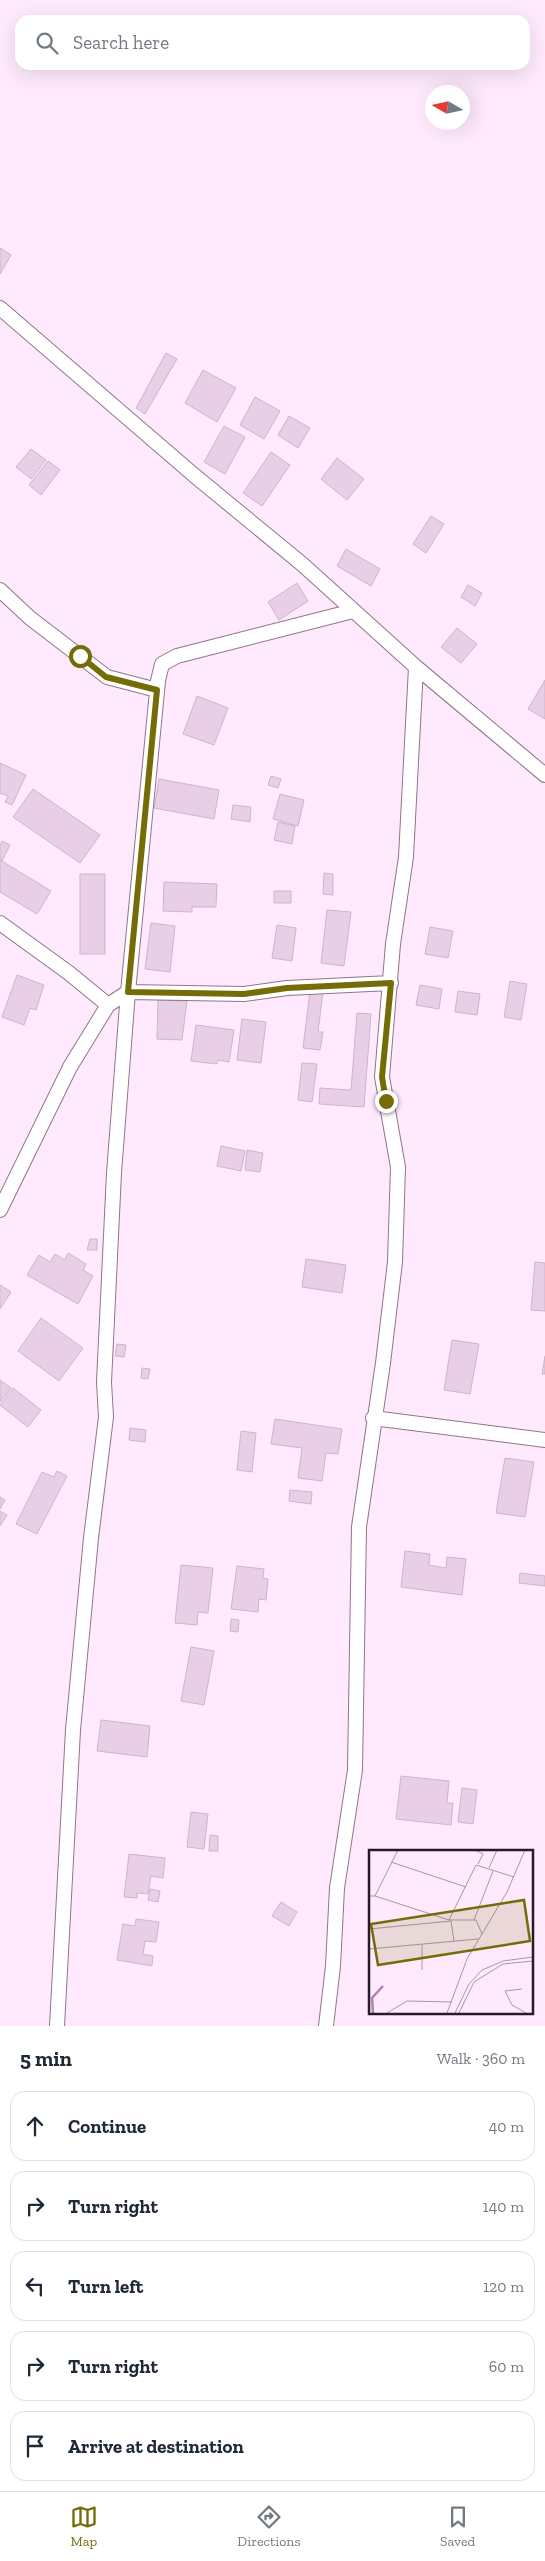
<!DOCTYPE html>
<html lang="en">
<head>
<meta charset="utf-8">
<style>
  :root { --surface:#fff; --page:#f2f2f3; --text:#1f2937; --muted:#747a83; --line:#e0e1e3; --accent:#756c07 }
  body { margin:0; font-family:"Zilla Slab",serif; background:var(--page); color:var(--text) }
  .compass { position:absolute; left:425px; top:85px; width:45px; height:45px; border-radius:50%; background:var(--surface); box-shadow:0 5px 20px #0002; rotate:279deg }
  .stop { position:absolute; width:15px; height:15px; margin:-11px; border:4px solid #756c07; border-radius:50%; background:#fff }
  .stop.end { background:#756c07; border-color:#fff; box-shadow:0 1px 5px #0008 }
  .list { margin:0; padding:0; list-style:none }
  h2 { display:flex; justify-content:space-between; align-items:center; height:65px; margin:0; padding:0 20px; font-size:21px }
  h2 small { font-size:16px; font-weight:400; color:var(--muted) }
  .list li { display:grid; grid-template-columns:32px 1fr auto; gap:15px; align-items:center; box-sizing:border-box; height:70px; margin:0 10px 10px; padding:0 10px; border:1px solid var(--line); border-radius:15px }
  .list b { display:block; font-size:19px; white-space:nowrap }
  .list em { font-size:16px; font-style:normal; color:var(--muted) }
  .icon { flex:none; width:28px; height:28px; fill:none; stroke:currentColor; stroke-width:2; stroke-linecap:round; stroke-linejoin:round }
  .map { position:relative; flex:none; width:545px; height:2026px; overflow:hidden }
  .search { position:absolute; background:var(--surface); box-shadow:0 5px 20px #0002; left:15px; right:15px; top:15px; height:55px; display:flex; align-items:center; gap:12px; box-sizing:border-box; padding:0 18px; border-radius:15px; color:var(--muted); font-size:19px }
  .sheet { height:465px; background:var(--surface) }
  nav { display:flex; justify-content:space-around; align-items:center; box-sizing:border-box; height:70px; border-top:1px solid var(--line); background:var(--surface); font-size:14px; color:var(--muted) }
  nav a { display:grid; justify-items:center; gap:2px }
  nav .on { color:var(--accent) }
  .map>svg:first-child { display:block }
  .building { fill:#e8cee6; stroke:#cdb4cb }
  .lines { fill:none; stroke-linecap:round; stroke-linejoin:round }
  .street-casing { stroke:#8d768b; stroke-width:16 }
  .street { stroke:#fff; stroke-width:14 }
  .route { stroke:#756c07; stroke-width:6 }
  .inset-river { fill:none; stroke:#b67eb2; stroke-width:2.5 }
  .inset-road { fill:none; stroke:#a898a7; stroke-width:1 }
  .view { fill:#756c07; fill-opacity:0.15; stroke:#756c07; stroke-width:2.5 }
  .inset-edge { fill:none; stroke:#251c25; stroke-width:2.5 }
</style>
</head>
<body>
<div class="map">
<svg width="545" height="2026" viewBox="0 0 545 2026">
  <rect width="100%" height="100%" fill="#ffeafd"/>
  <path class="building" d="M0,248l11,7 -11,19z
    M166,353l11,6 -32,55 -9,-6z
    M203,370l33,18 -19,34 -32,-19z
    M255,397l25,14 -16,28 -24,-14z
    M289,416l21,12 -12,20 -20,-13z
    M224,426l21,11 -20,37 -21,-12z
    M31,449l15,11 -15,19 -15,-12z
    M271,452l19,13 -28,41 -19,-13z
    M337,458l27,21 -17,21 -26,-21z
    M48,461l12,9 -19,25 -12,-10z
    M431,516l13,8 -18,29 -13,-9z
    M346,549l34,20 -9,17 -34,-20z
    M297,583l11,18 -29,19 -11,-18z
    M468,585l14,8 -7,13 -14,-9z
    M457,628l20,16 -16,19 -20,-16z
    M545,680v39l-17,-10z
    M197,696l31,12 -14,37 -31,-11z
    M0,763l26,12 -14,30 -7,-3 3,-6 -8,-3z
    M271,776l10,3 -3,9 -10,-3z
    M159,779l60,11 -5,29 -60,-11z
    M33,789l67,46 -20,28 -67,-46z
    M280,794l24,6 -6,26 -25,-7z
    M233,805l18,2 -1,15 -19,-3z
    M278,822l17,4 -3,18 -18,-4z
    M2,841l8,4 -8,16 -2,-1v-14z
    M0,860l51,31 -14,23 -37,-22z
    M324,873l9,1v21l-10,-1z
    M80,874h25v80h-25z
    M164,882l53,2 -1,23h-24v5l-29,-1z
    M274,891h17v12h-17z
    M327,910l24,2 -7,54 -23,-3z
    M151,923l24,3 -5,46 -25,-3z
    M277,925l19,3 -4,33 -20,-3z
    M430,927l23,4 -5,27 -23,-4z
    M17,975l27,10 -8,25 -6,-2 -6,17 -22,-8z
    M510,981l17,3 -6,36 -17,-3z
    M420,985l22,4 -3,20 -23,-4z
    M310,991l13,1 -5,40h5l-3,18 -17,-2z
    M458,991l22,3 -3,21 -22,-3z
    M158,1000l29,1 -5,39 -25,-1z
    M357,1013l14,1 -7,93 -45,-3 1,-16 31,2z
    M242,1019l24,3 -5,41 -24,-3z
    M196,1025l38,5 -5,32 -11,-2 -1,4 -26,-3z
    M302,1063l15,1 -5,38 -14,-2z
    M221,1146l24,5 -4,20 -24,-5z
    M247,1150l16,3 -3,19 -15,-2z
    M90,1239h7v11h-10z
    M68,1253l18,11 -3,6 10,6 -15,28 -51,-29 12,-20 11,7 5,-8 10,6z
    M306,1259l40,6 -4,28 -40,-6z
    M535,1262l10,1v48l-14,-1z
    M0,1285l11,7 -11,17z
    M41,1318l42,30 -24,33 -41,-30z
    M452,1340l27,4 -9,50 -26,-4z
    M117,1344l9,1 -2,12 -9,-1z
    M545,1356v18h-3z
    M142,1368l8,1 -2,10 -7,-1z
    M0,1380l11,8 -11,14z
    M13,1388l28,22 -13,17 -28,-22z
    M275,1419l67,10 -4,25 -12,-1 -4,28 -24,-3 4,-30 -31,-4z
    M130,1428l16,2 -1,12 -16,-2z
    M241,1431l15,2 -4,39 -15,-2z
    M505,1458l29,4 -9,55 -29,-4z
    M57,1471l10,5 -30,58 -21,-10 26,-52 12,5z
    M290,1490l22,2 -1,12 -22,-3z
    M0,1497l5,3 -5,9z
    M0,1511l7,4 -7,11z
    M405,1551l25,3 -1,11 17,3 1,-11 19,2 -4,36 -61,-8z
    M181,1565l32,3 -5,45 -10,-1 -1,13 -22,-2z
    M237,1566l27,3 -1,9 5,1 -2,21 -7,-1 -1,13 -27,-3z
    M520,1573l25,3v10l-26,-3z
    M231,1619l8,1 -1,12 -8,-1z
    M191,1647l23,4 -10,54 -23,-4z
    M101,1720l49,6 -3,31 -50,-6z
    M401,1776l48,5 -2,22h6l-2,22 -55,-6z
    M462,1788l15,2 -4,34 -15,-2z
    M191,1812l17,2 -4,35 -17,-2z
    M210,1835l8,1v15h-9z
    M129,1854l36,4 -2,20 -12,-2 -3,18 -11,-1v5l-13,-1z
    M150,1889l10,2 -2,11 -10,-2z
    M281,1902l16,10 -8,14 -17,-10z
    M136,1919l23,3 -3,20 -11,-1 -2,13 10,2 -1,10 -35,-6 6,-36 12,2z"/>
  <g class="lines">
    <g class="street-casing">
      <path id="street" d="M0,308l195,168 107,88 114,103 129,108
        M0,590l30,28 77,59 50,13
        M0,923l69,50 39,32 20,-13 30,-311 4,-17 15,-8 176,-45
        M0,1210l70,-143 38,-62
        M373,1418l172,22
        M57,2026l16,-296 18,-192 15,-121 -2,-35 10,-209 14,-181 116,2 43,-6 104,-5
        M326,2026l7,-60 4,-78 18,-118 4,-243 24,-164 12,-101 3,-95 -16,-90 11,-133 13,-87 10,-190"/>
    </g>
    <use href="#street" class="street"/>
  </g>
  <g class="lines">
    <path class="route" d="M80,656l26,21 51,13 -29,302 116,2 43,-6 104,-5 -9,94 4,24"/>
  </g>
  <g transform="translate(369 1850)">
    <rect width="164" height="164" fill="#ffeafd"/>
    <path class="inset-river" d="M4,163l-1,-15 11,-12"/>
    <path class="inset-road" d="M106,0l8,4 -5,10M22,12l75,25M120,18l8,-18M0,46h6l23,-46M6,46l74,24M105,70l19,-49M0,79l82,-8 3,20M113,84l-6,-14h-27l27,-55 38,12M53,95v25M0,99l109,-10M153,139l-17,2 7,14 14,8M18,163l20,-12 45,1M78,163l20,-54 40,-67 18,-42M86,163l14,-29 13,-14 21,-9 30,-4M90,163l15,-31 29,-18 30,-3"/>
    <path class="view" d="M155,50l6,41 -152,24 -7,-41z"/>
    <rect width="164" height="164" class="inset-edge"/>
  </g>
</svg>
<svg class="compass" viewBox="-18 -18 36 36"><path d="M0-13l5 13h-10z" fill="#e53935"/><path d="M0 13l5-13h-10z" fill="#747a83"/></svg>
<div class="stop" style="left:80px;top:656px"></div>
<div class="stop end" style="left:386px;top:1101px"></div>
<div class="search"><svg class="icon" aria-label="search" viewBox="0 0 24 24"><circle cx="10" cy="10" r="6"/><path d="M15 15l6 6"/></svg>Search here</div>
</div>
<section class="sheet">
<h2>5 min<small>Walk · 360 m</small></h2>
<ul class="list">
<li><svg class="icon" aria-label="ahead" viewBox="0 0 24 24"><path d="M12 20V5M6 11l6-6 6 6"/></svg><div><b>Continue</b></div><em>40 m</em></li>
<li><svg class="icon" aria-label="right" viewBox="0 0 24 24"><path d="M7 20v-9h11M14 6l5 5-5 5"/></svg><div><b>Turn right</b></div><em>140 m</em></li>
<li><svg class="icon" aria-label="left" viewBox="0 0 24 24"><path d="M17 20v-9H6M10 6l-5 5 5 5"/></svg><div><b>Turn left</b></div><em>120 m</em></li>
<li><svg class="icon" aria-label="right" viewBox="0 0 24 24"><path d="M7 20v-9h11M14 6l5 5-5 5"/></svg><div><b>Turn right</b></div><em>60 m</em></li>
<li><svg class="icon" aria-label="arrive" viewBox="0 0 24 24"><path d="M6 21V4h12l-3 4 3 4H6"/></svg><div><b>Arrive at destination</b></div></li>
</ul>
</section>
<nav>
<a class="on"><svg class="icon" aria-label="map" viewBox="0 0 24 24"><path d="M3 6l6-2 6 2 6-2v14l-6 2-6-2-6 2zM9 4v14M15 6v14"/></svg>Map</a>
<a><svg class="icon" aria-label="directions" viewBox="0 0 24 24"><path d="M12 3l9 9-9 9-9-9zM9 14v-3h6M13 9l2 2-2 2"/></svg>Directions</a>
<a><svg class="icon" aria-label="saved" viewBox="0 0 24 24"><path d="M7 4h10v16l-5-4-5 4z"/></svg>Saved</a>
</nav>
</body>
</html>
